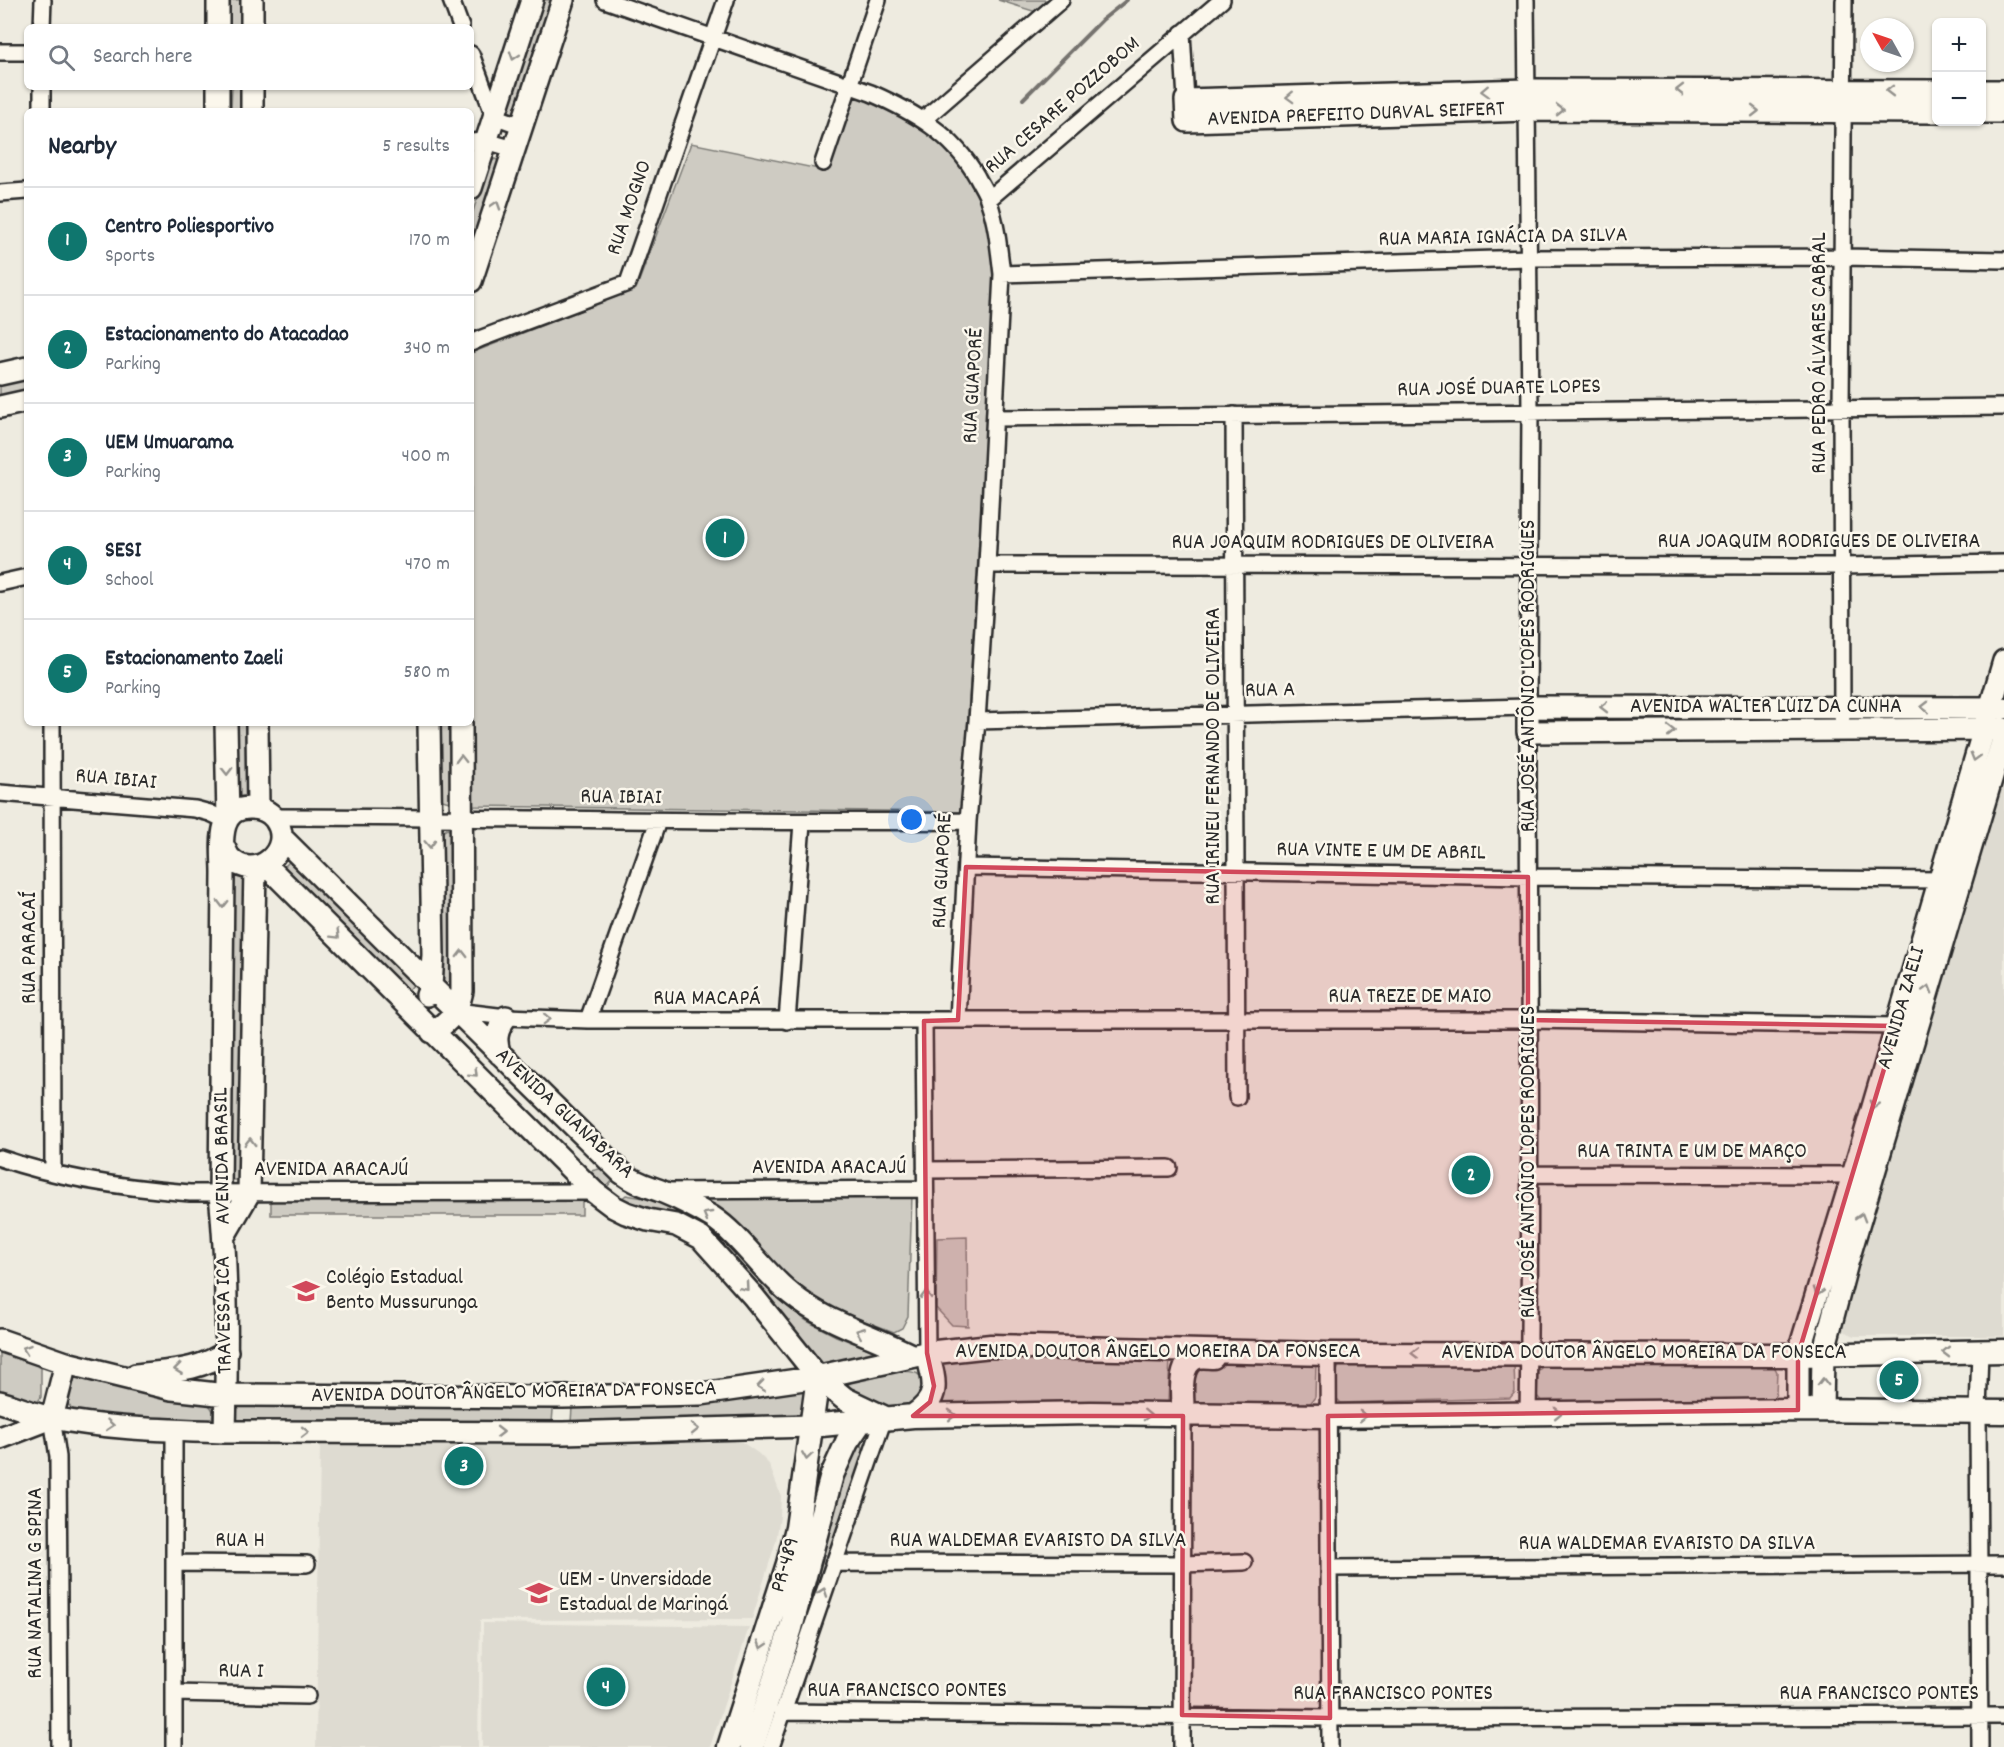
<!DOCTYPE html>
<html lang="en">
<head>
<meta charset="utf-8">
<style>
  :root { --surface:#fff; --page:#f2f2f3; --text:#1f2937; --muted:#747a83; --line:#e0e1e3; --accent:#0f766e }
  body { margin:0; font-family:Dekko,sans-serif; background:var(--page); color:var(--text) }
  .controls { position:absolute; right:18px; top:18px; display:grid; overflow:hidden; border-radius:9px; box-shadow:0 2px 4px #0004 }
  .controls button { width:54px; height:54px; display:grid; place-items:center; padding:0; border:0; border-bottom:2px solid var(--line); background:var(--surface); color:var(--text); font:30px sans-serif }
  .compass { position:absolute; left:1860px; top:18px; width:54px; height:54px; border-radius:50%; background:var(--surface); box-shadow:0 2px 4px #0004; rotate:310deg }
  .you { position:absolute; left:912px; top:820px; width:21px; height:21px; margin:-15px; border:4px solid #fff; border-radius:50%; background:#1a73e8; box-shadow:0 0 0 9px #1a73e833 }
  .badge { display:grid; place-items:center; width:39px; height:39px; border-radius:50%; background:var(--accent); color:#fff; font-size:20px; font-weight:700 }
  .pin { position:absolute; translate:-50% -50%; border:3px solid #fff; box-shadow:0 2px 6px #0006 }
  .list { margin:0; padding:0; list-style:none }
  h2 { display:flex; justify-content:space-between; align-items:center; height:78px; margin:0; padding:0 24px; font-size:26px }
  h2 small { font-size:20px; font-weight:400; color:var(--muted) }
  .list li { display:grid; grid-template-columns:39px 1fr auto; gap:18px; align-items:center; box-sizing:border-box; height:108px; padding:0 24px; border-top:2px solid var(--line) }
  .list b { display:block; font-size:22px; white-space:nowrap }
  .list p { margin:0; font-size:20px; white-space:nowrap; color:var(--muted) }
  .list em { font-size:20px; font-style:normal; color:var(--muted) }
  .icon { flex:none; width:33px; height:33px; fill:none; stroke:currentColor; stroke-width:2; stroke-linecap:round; stroke-linejoin:round }
  .map { position:relative; flex:none; width:2004px; height:1747px; overflow:hidden }
  .search { position:absolute; background:var(--surface); box-shadow:0 2px 4px #0004; left:24px; top:24px; width:450px; height:66px; display:flex; align-items:center; gap:15px; box-sizing:border-box; padding:0 21px; border-radius:9px; color:var(--muted); font-size:22px }
  .panel { position:absolute; background:var(--surface); box-shadow:0 2px 4px #0004; left:24px; top:108px; width:450px; height:618px; border-radius:9px }
  .map>svg:first-child { display:block }
  .built { fill:#dedbd1 }
  .green { fill:#cecbc2; stroke:#7c7b76; stroke-width:1.5 }
  .lines { fill:none; stroke-linecap:round; stroke-linejoin:round }
  .stream { stroke:#74726e; stroke-width:4 }
  .street-casing { stroke:#2b2b2b; stroke-width:20 }
  .secondary-casing { stroke:#2b2b2b; stroke-width:26 }
  .primary-casing { stroke:#2b2b2b; stroke-width:27 }
  .street { stroke:#fbf7ec; stroke-width:15 }
  .secondary { stroke:#fbf7ec; stroke-width:21 }
  .primary { stroke:#fbf7ec; stroke-width:22 }
  .oneway { stroke:#93918c }
  .marked { fill:#d1495b; fill-opacity:0.2; stroke:#d1495b; stroke-width:4.5; stroke-linejoin:round }
  .labels { text-anchor:middle; dominant-baseline:central; stroke-width:5; stroke-linejoin:round; paint-order:stroke }
  .street-label { font-size:22px; fill:#2b2b2b; stroke:#fbf7ec }
  .poi-label { font-size:22px; fill:#2b2b2b; stroke:#fbf7ec; text-anchor:start }
</style>
</head>
<body>
<div class="map">
<svg width="2004" height="1747" viewBox="0 0 2004 1747">
  <rect width="100%" height="100%" fill="#eeebe0"/>
  <filter id="ink" filterUnits="userSpaceOnUse"><feTurbulence type="fractalNoise" baseFrequency=".0167" numOctaves="2"/><feDisplacementMap in="SourceGraphic" scale="12" xChannelSelector="R" yChannelSelector="G"/><feConvolveMatrix kernelMatrix="1 2 1 2 8 2 1 2 1" color-interpolation-filters="sRGB"/></filter>
  <g filter="url(#ink)">
    <path class="built" d="M2004,748v588h-149l-12,-5 -1,-13z
      M725,1440l17,2 17,12 10,10 12,32 -1,21 -4,24 -24,78 -272,1 -2,127h-162l4,-303z
      M483,1623l266,4 -39,120h-228z"/>
    <path class="green" d="M228,0h13v27h-13z
      M541,0h18l-40,116 -9,-1 -5,-7z
      M998,0h53l-15,12z
      M232,87h12v24h-13z
      M853,95c16,6 33,12 48,19 33,18 65,52 79,88 9,22 12,45 16,68l-34,542 -492,-6 1,-453 165,-64 55,-146 137,28z
      M495,159l5,2 -29,106v-50l18,-53z
      M27,378v17l-27,7v-18z
      M1533,714h294v7l-295,1z
      M230,723h15l1,73 -15,1z
      M435,723h20l-3,77 -3,2 -10,-3z
      M447,829l6,3 1,147 -7,4 -6,-2 -1,-148z
      M295,856l123,123 -10,12 -126,-122z
      M229,867l16,5 -3,308h-14z
      M603,1168l10,12 -6,7h-4l-16,-15z
      M626,1195l24,4 43,17 33,23 53,61 28,21 29,15 54,21 -65,11 -89,-109 -32,-30 -45,-13 -39,-16z
      M912,1195l-4,121 -6,12 -8,4 -69,-26 -28,-15 -35,-39 -60,-56z
      M271,1200h311v15h-311z
      M967,1237l1,89 -16,-1 -16,-17 1,-70z
      M0,1346l41,17v34l-5,8 -36,-11z
      M979,1356l191,2 -2,44 -232,6c15,-20 8,-30 -5,-48z
      M1223,1363l93,1 -1,33 -6,8h-112l-10,-5 1,-31z
      M1345,1364l169,1 1,27 -5,6 -169,5 -6,-6v-21l4,-10z
      M1768,1364l7,4 2,4 -1,21 -2,5 -8,3 -224,1 -5,-6 1,-25 5,-5z
      M896,1371c19,0 27,0 31,20l-18,16h-26l-40,-19 12,-8z
      M75,1374l131,29c8,5 9,11 4,19l-48,1 -87,-11 -9,-10 1,-20z
      M805,1388l3,2 -3,27 -234,6 1,-16 5,-3 105,2z
      M238,1406l312,1 3,3 -1,13h-316l-2,-3 1,-12z
      M862,1445l2,6 -47,146 -52,150 73,-266 14,-29z"/>
    <g class="lines">
      <path class="stream" d="M1023,99l79,-79 25,-20"/>
      <g class="street-casing">
        <path id="street" d="M451,0l10,27
          M605,0l266,93c43,19 82,41 106,84 4,8 10,16 12,25 8,23 10,48 13,72l-15,291 -10,156 -9,100 -10,199
          M42,27l1,-27
          M1182,33l4,67
          M0,52h27
          M471,54l23,62 28,10
          M42,111v-24
          M923,120l138,-120
          M471,142l15,-1 28,8
          M823,163l55,-163
          M0,193l27,-2
          M989,199l233,-199
          M1002,274l527,-16 314,-1 161,3
          M471,343l11,-5 146,-55 98,-283
          M1234,415l3,682
          M995,418l1009,-11
          M987,565l854,1 163,-3
          M0,583l27,-6
          M1842,717l-1,-307 3,-410
          M977,721l551,-14 2,-296 -4,-411
          M52,723l1,449
          M0,793l195,16 15,4 17,8
          M274,817c231,0 462,7 694,4
          M966,867l562,10 419,3
          M456,1011l50,6 82,3h940l369,6 8,1
          M588,1020l70,-199
          M787,1021l15,-198
          M924,1021l3,332
          M0,1158c60,21 126,30 190,35l404,-1
          M925,1170l244,-2
          M1530,1174l323,1 7,2
          M667,1191l258,-2
          M1328,1354l2,393
          M1528,1413c4,-227 0,-454 0,-681
          M52,1418l6,39 2,290
          M174,1430v317
          M174,1563l133,1
          M833,1563l349,1 62,-2
          M1329,1568l675,-4
          M174,1693l133,3
          M782,1712l548,6 674,-2
          M771,1747l113,-329
          M1182,1747l1,-331
          M1980,1747l-2,-335 2,-61"/>
      </g>
      <g class="secondary-casing">
        <path id="secondary" d="M218,0v27
          M252,0v27
          M252,87v24
          M1936,91l-408,-1 -342,10 1,21 341,-11 408,2
          M1982,91h22
          M218,111v-24
          M1982,112h22
          M471,188l61,-188
          M471,281l92,-281
          M0,374l27,-6
          M0,407l27,-6
          M2004,708l-476,-1v25l476,-3
          M226,723l2,96
          M257,723l1,85
          M282,838l149,148 191,187c13,10 26,13 41,19 17,7 34,16 49,25 28,18 51,55 79,77 35,29 82,41 122,62
          M223,845c2,4 4,9 6,12 25,28 68,-8 46,-38 -6,-8 -14,-11 -24,-11 -36,-1 -28,41 -28,65l-3,321c8,79 7,159 5,238
          M265,864l329,328 20,15 12,6 22,7 28,5 25,13 52,58 65,81
          M427,995l4,-9 2,-31 -4,-232
          M432,1032c18,-10 26,-22 30,-41l-1,-268
          M500,1054c-6,-14 -3,-25 6,-37
          M224,1236l25,-43 6,-326
          M0,1340l66,23 106,26 54,6 337,2 138,-3 117,-17
          M136,1375c32,-4 65,-4 91,-24
          M0,1402c18,5 35,13 53,16 54,11 118,12 172,14l338,1 248,-7
          M1798,1410v-55l55,-180 151,-514
          M1822,1410l1,-56 24,-91 157,-527
          M52,1418l14,-55
          M0,1438l52,-20"/>
      </g>
      <g class="primary-casing">
        <path id="primary" d="M818,1377l109,-24 64,-7 337,8 470,1 206,-4
          M818,1377l27,22 38,18
          M913,1416c28,-18 22,-35 14,-63
          M1183,1416c0,-17 -7,-53 15,-59 5,-1 11,0 15,0
          M811,1426l102,-10 178,-3 237,3 470,-6 206,2
          M729,1747l59,-183 9,-36 21,-151
          M752,1747l39,-119 41,-153 15,-33 15,-22"/>
      </g>
      <use href="#street" class="street"/>
      <use href="#secondary" class="secondary"/>
      <use href="#primary" class="primary"/>
    </g>
    <defs><path id="oneway-chevron" d="M-2-3.5L2.5 0L-2 3.5" fill="none" stroke-width="1.6" stroke-linecap="round" stroke-linejoin="round" transform="scale(1.5)"/></defs>
    <g class="oneway">
      <use href="#oneway-chevron" transform="translate(514 56) rotate(108)"/>
      <use href="#oneway-chevron" transform="translate(1680 90) rotate(-180)"/>
      <use href="#oneway-chevron" transform="translate(1485 91) rotate(178)"/>
      <use href="#oneway-chevron" transform="translate(1890 91) rotate(-180)"/>
      <use href="#oneway-chevron" transform="translate(1290 97) rotate(178)"/>
      <use href="#oneway-chevron" transform="translate(1560 110)"/>
      <use href="#oneway-chevron" transform="translate(1755 111)"/>
      <use href="#oneway-chevron" transform="translate(496 205) rotate(-72)"/>
      <use href="#oneway-chevron" transform="translate(1604 707) rotate(180)"/>
      <use href="#oneway-chevron" transform="translate(1925 707) rotate(-180)"/>
      <use href="#oneway-chevron" transform="translate(1671 731)"/>
      <use href="#oneway-chevron" transform="translate(1975 757) rotate(106)"/>
      <use href="#oneway-chevron" transform="translate(461 759) rotate(-91)"/>
      <use href="#oneway-chevron" transform="translate(227 771) rotate(89)"/>
      <use href="#oneway-chevron" transform="translate(430 844) rotate(88)"/>
      <use href="#oneway-chevron" transform="translate(223 904) rotate(91)"/>
      <use href="#oneway-chevron" transform="translate(336 935) rotate(45)"/>
      <use href="#oneway-chevron" transform="translate(462 954) rotate(-90)"/>
      <use href="#oneway-chevron" transform="translate(1928 989) rotate(-74)"/>
      <use href="#oneway-chevron" transform="translate(547 1019) rotate(2)"/>
      <use href="#oneway-chevron" transform="translate(474 1073) rotate(45)"/>
      <use href="#oneway-chevron" transform="translate(1874 1105) rotate(106)"/>
      <use href="#oneway-chevron" transform="translate(250 1142) rotate(-89)"/>
      <use href="#oneway-chevron" transform="translate(707 1215) rotate(-150)"/>
      <use href="#oneway-chevron" transform="translate(1861 1217) rotate(-73)"/>
      <use href="#oneway-chevron" transform="translate(745 1287) rotate(49)"/>
      <use href="#oneway-chevron" transform="translate(1818 1292) rotate(107)"/>
      <use href="#oneway-chevron" transform="translate(926 1295) rotate(-91)"/>
      <use href="#oneway-chevron" transform="translate(860 1332) rotate(-158)"/>
      <use href="#oneway-chevron" transform="translate(26 1349) rotate(-161)"/>
      <use href="#oneway-chevron" transform="translate(1946 1352) rotate(179)"/>
      <use href="#oneway-chevron" transform="translate(1415 1353) rotate(-180)"/>
      <use href="#oneway-chevron" transform="translate(178 1369) rotate(173)"/>
      <use href="#oneway-chevron" transform="translate(1823 1382) rotate(-90)"/>
      <use href="#oneway-chevron" transform="translate(761 1386) rotate(172)"/>
      <use href="#oneway-chevron" transform="translate(1558 1413) rotate(-1)"/>
      <use href="#oneway-chevron" transform="translate(952 1415) rotate(-1)"/>
      <use href="#oneway-chevron" transform="translate(1147 1415) rotate(2)"/>
      <use href="#oneway-chevron" transform="translate(1363 1416) rotate(-1)"/>
      <use href="#oneway-chevron" transform="translate(110 1425) rotate(5)"/>
      <use href="#oneway-chevron" transform="translate(695 1429) rotate(-1)"/>
      <use href="#oneway-chevron" transform="translate(305 1432)"/>
      <use href="#oneway-chevron" transform="translate(500 1432)"/>
      <use href="#oneway-chevron" transform="translate(807 1456) rotate(98)"/>
      <use href="#oneway-chevron" transform="translate(823 1592) rotate(-71)"/>
      <use href="#oneway-chevron" transform="translate(762 1645) rotate(108)"/>
    </g>
  </g>
  <path class="marked" d="M966,867l562,10v143l369,6 -99,329v55l-470,6 2,302 -148,-3 1,-299h-270l17,-14 4,-16 -7,-33 -3,-332 34,-1z"/>
  <defs>
    <g id="school-bare" transform="scale(2.07)"><path d="M0-5L7-2L0 1L-7-2ZM-4 1L0 2.5L4 1V4Q0 6-4 4Z" fill="#d1495b" stroke="#fbf7ec" stroke-width="2.5" paint-order="stroke"/></g>
    <g id="university-bare" transform="scale(2.07)"><path d="M0-5L7-2L0 1L-7-2ZM-4 1L0 2.5L4 1V4Q0 6-4 4Z" fill="#d1495b" stroke="#fbf7ec" stroke-width="2.5" paint-order="stroke"/></g>
  </defs>
  <g fill-rule="evenodd">
    <use href="#school-bare" x="306" y="1291"/>
    <use href="#university-bare" x="539" y="1593"/>
  </g>
  <g class="labels">
    <g class="street-label">
      <text transform="translate(1063 106) rotate(-41)">RUA CESARE POZZOBOM</text>
      <text transform="translate(1356 115) rotate(-2)">AVENIDA PREFEITO DURVAL SEIFERT</text>
      <text transform="translate(630 208) rotate(-71)">RUA MOGNO</text>
      <text transform="translate(1503 238) rotate(-1)">RUA MARIA IGNÁCIA DA SILVA</text>
      <text transform="translate(1820 353) rotate(-90)">RUA PEDRO ÁLVARES CABRAL</text>
      <text transform="translate(974 386) rotate(-87)">RUA GUAPORÉ</text>
      <text transform="translate(1499 389) rotate(-1)">RUA JOSÉ DUARTE LOPES</text>
      <text x="1819" y="542">RUA JOAQUIM RODRIGUES DE OLIVEIRA</text>
      <text x="1333" y="543">RUA JOAQUIM RODRIGUES DE OLIVEIRA</text>
      <text transform="translate(1529 676) rotate(-90)">RUA JOSÉ ANTÔNIO LOPES RODRIGUES</text>
      <text transform="translate(1270 691) rotate(-1)">RUA A</text>
      <text x="1766" y="707">AVENIDA WALTER LUIZ DA CUNHA</text>
      <text transform="translate(1214 756) rotate(-90)">RUA IRINEU FERNANDO DE OLIVEIRA</text>
      <text transform="translate(116 780) rotate(5)">RUA IBIAI</text>
      <text transform="translate(621 798) rotate(1)">RUA IBIAI</text>
      <text transform="translate(1381 852) rotate(1)">RUA VINTE E UM DE ABRIL</text>
      <text transform="translate(943 871) rotate(-87)">RUA GUAPORÉ</text>
      <text transform="translate(30 948) rotate(-90)">RUA PARACAÍ</text>
      <text x="1410" y="997">RUA TREZE DE MAIO</text>
      <text x="707" y="999">RUA MACAPÁ</text>
      <text transform="translate(1902 1008) rotate(-74)">AVENIDA ZAELI</text>
      <text transform="translate(564 1114) rotate(43)">AVENIDA GUANABARA</text>
      <text x="1692" y="1152">RUA TRINTA E UM DE MARÇO</text>
      <text transform="translate(223 1156) rotate(-91)">AVENIDA BRASIL</text>
      <text transform="translate(1529 1162) rotate(-90)">RUA JOSÉ ANTÔNIO LOPES RODRIGUES</text>
      <text x="829" y="1168">AVENIDA ARACAJÚ</text>
      <text x="331" y="1170">AVENIDA ARACAJÚ</text>
      <text transform="translate(225 1315) rotate(-91)">TRAVESSA ICA</text>
      <text x="1158" y="1352">AVENIDA DOUTOR ÂNGELO MOREIRA DA FONSECA</text>
      <text x="1644" y="1353">AVENIDA DOUTOR ÂNGELO MOREIRA DA FONSECA</text>
      <text transform="translate(514 1393) rotate(-1)">AVENIDA DOUTOR ÂNGELO MOREIRA DA FONSECA</text>
      <text x="240" y="1541">RUA H</text>
      <text x="1038" y="1541">RUA WALDEMAR EVARISTO DA SILVA</text>
      <text x="1667" y="1544">RUA WALDEMAR EVARISTO DA SILVA</text>
      <text transform="translate(786 1565) rotate(-74)">PR-489</text>
      <text transform="translate(36 1583) rotate(-90)">RUA NATALINA G SPINA</text>
      <text transform="translate(241 1672) rotate(1)">RUA I</text>
      <text x="907" y="1691">RUA FRANCISCO PONTES</text>
      <text x="1393" y="1694">RUA FRANCISCO PONTES</text>
      <text x="1879" y="1694">RUA FRANCISCO PONTES</text>
    </g>
    <g class="poi-label">
      <text x="326" y="1278">Colégio Estadual<tspan x="326" dy="25">Bento Mussurunga</tspan></text>
      <text x="559" y="1580">UEM - Unversidade<tspan x="559" dy="25">Estadual de Maringá</tspan></text>
    </g>
  </g>
</svg>
<div class="controls">
<button>+</button>
<button>−</button>
</div>
<svg class="compass" viewBox="-18 -18 36 36"><path d="M0-13l5 13h-10z" fill="#e53935"/><path d="M0 13l5-13h-10z" fill="#747a83"/></svg>
<div class="you"></div>
<div class="pin badge" style="left:725px;top:538px">1</div>
<div class="pin badge" style="left:1471px;top:1175px">2</div>
<div class="pin badge" style="left:464px;top:1466px">3</div>
<div class="pin badge" style="left:606px;top:1687px">4</div>
<div class="pin badge" style="left:1899px;top:1380px">5</div>
<div class="search"><svg class="icon" aria-label="search" viewBox="0 0 24 24"><circle cx="10" cy="10" r="6"/><path d="M15 15l6 6"/></svg>Search here</div>
<section class="panel">
<h2>Nearby<small>5 results</small></h2>
<ul class="list">
<li><span class="badge">1</span><div><b>Centro Poliesportivo</b><p>Sports</p></div><em>170 m</em></li>
<li><span class="badge">2</span><div><b>Estacionamento do Atacadao</b><p>Parking</p></div><em>340 m</em></li>
<li><span class="badge">3</span><div><b>UEM Umuarama</b><p>Parking</p></div><em>400 m</em></li>
<li><span class="badge">4</span><div><b>SESI</b><p>School</p></div><em>470 m</em></li>
<li><span class="badge">5</span><div><b>Estacionamento Zaeli</b><p>Parking</p></div><em>580 m</em></li>
</ul>
</section>
</div>
</body>
</html>
